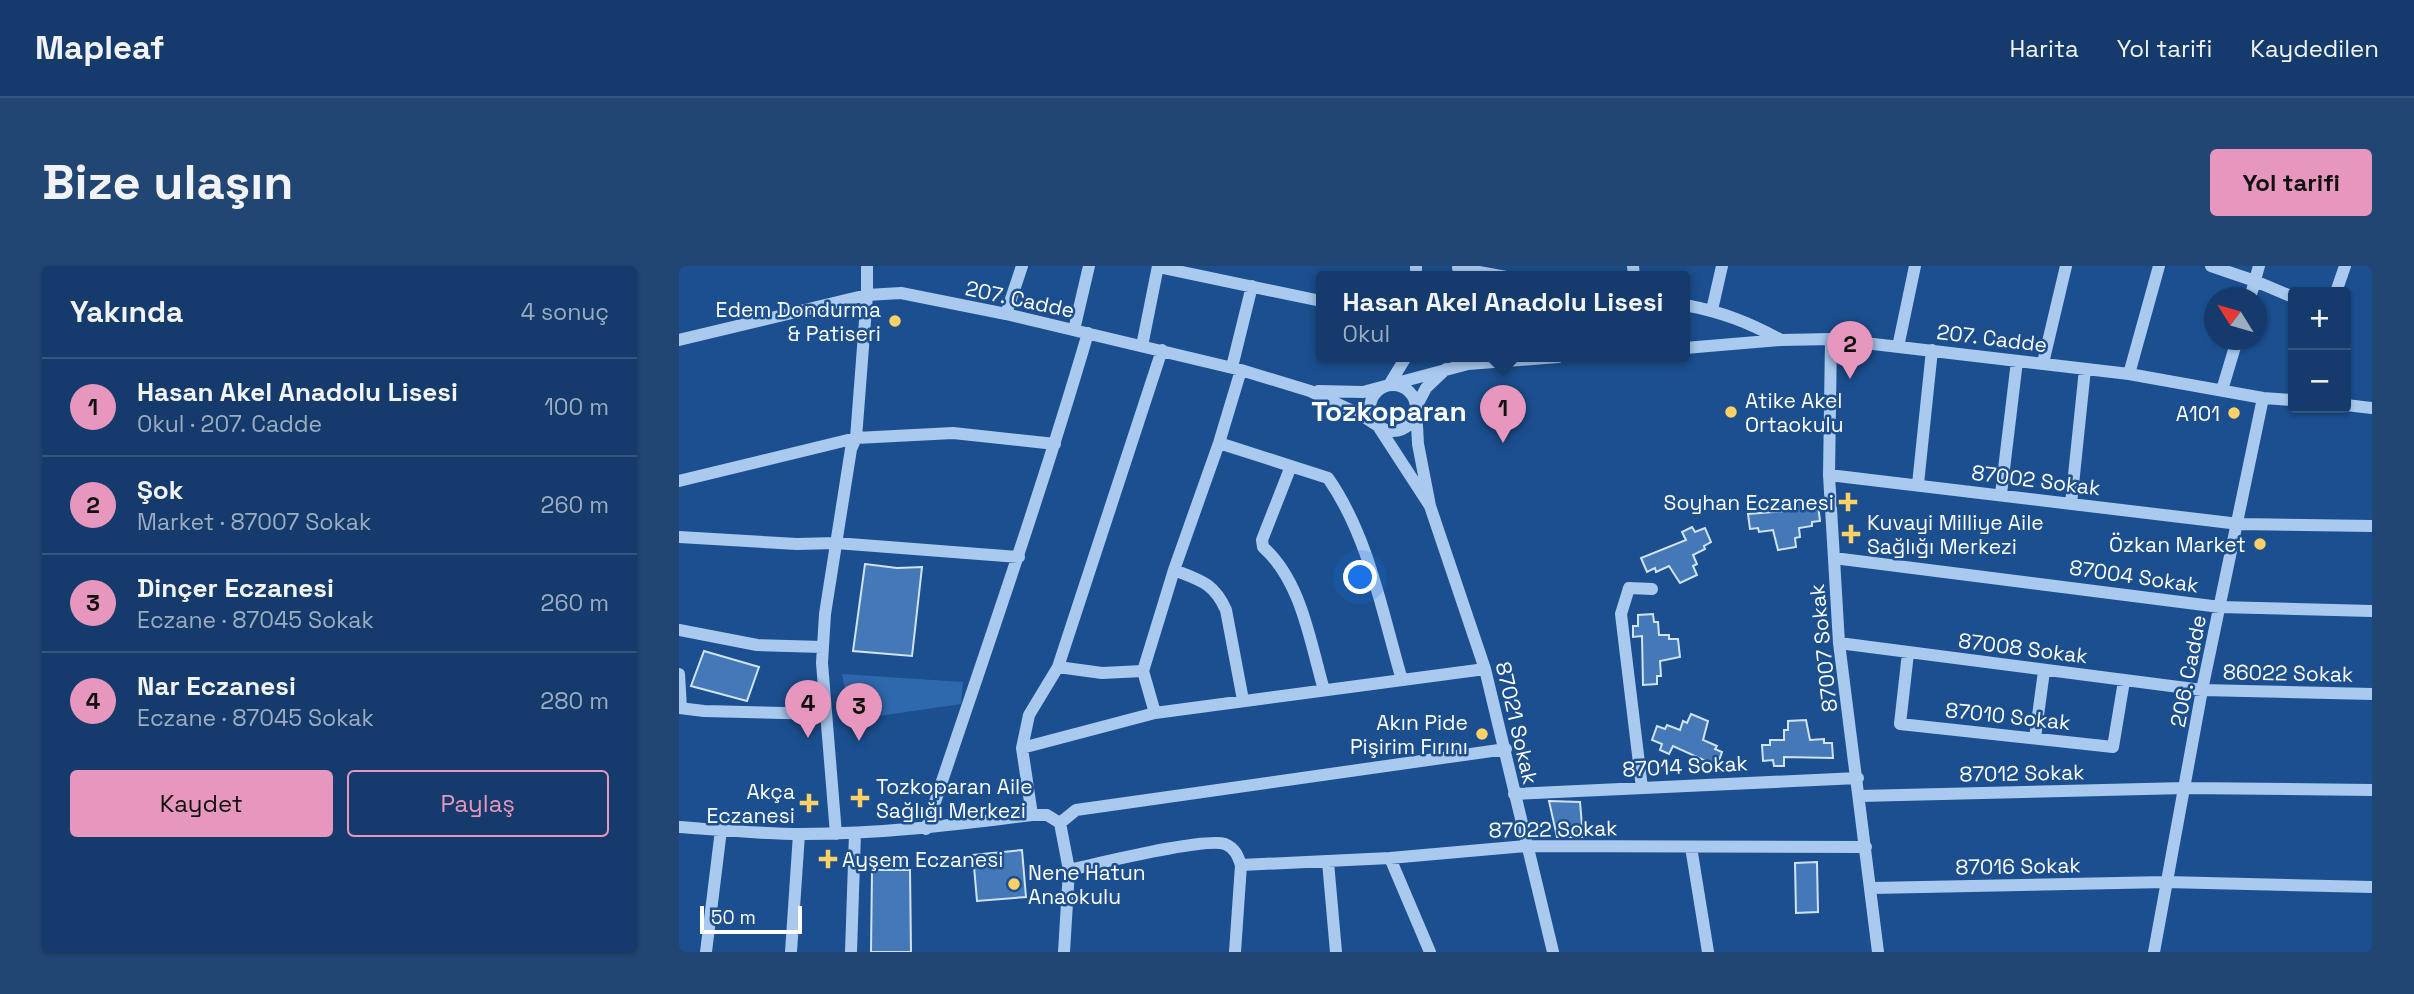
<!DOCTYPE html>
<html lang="tr">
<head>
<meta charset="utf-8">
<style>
  :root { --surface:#143b6b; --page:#214673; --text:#f1f3f6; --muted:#9dadc1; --line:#33557e; --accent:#e797bd }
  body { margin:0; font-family:"Space Grotesk",sans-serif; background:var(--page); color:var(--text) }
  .controls { position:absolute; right:21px; top:21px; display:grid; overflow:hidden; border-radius:7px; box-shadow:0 2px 5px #0004 }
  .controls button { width:63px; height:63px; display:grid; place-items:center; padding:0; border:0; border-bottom:2px solid var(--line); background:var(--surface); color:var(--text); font:35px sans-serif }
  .compass { position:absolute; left:1525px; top:21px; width:63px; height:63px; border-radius:50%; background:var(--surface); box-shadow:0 2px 5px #0004; rotate:307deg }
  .scale { position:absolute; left:21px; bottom:18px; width:102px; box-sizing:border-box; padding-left:7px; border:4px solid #fff; border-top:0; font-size:19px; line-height:24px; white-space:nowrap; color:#fff; -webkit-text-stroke:5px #1b4f8f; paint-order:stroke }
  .you { position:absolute; left:682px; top:312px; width:24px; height:24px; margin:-18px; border:5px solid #fff; border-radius:50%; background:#1a73e8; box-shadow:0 0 0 10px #1a73e833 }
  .badge { display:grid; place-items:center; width:46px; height:46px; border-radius:50%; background:var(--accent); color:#111; font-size:23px; font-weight:700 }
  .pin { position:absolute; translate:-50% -58px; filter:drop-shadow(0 2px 4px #0008) }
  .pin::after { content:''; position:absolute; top:37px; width:24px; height:21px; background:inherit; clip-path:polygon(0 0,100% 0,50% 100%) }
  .popup { position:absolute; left:637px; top:5px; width:374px; height:91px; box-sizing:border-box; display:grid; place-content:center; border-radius:7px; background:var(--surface); filter:drop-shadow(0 2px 5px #0005); font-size:23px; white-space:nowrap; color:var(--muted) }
  .popup b { font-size:26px; color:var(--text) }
  .popup::after { content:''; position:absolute; left:50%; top:100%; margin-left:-14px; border:14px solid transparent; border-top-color:var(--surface) }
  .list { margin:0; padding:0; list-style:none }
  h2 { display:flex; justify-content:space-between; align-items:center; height:91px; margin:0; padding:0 28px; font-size:30px }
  h2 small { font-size:23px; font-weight:400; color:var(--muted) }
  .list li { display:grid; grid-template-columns:46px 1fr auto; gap:21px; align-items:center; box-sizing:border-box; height:98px; padding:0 28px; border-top:2px solid var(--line) }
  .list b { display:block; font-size:26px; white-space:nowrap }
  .list p { margin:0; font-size:23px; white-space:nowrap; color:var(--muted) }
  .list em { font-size:23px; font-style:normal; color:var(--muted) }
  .actions { display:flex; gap:14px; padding:21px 28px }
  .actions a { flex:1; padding:16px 0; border:2px solid var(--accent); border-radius:7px; text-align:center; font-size:24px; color:var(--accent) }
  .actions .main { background:var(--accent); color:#111 }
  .map { position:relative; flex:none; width:1693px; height:686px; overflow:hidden; border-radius:7px }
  header { display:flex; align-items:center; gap:42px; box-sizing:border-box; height:98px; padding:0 35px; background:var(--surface); border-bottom:2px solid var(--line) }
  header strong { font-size:33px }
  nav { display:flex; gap:38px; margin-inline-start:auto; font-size:24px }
  .intro { display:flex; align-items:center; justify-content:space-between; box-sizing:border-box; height:168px; padding:0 42px }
  h1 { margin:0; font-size:49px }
  .button { padding:18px 32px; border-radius:7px; background:var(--accent); color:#111; font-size:24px; font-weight:700 }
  main { display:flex; gap:42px; padding:0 42px }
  aside { flex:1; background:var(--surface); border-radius:7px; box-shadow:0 2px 5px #0004 }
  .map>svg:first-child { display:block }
  .green { fill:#2e69ad }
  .building { fill:#4478b7; stroke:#cfe3fa; stroke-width:2 }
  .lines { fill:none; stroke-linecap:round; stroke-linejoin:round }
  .minor { stroke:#a9c9ee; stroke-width:12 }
  .poi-dot { fill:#ffd166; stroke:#1b4f8f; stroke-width:2.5 }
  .labels { text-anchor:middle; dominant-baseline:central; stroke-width:5; stroke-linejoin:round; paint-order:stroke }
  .street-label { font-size:21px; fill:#fff; stroke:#1b4f8f }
  .poi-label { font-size:21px; fill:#fff; stroke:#1b4f8f; text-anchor:end }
  .district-label { font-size:28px; font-weight:bold; fill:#fff; stroke:#1b4f8f }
</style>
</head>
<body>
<header>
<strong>Mapleaf</strong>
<nav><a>Harita</a><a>Yol tarifi</a><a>Kaydedilen</a></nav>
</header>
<div class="intro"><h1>Bize ulaşın</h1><a class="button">Yol tarifi</a></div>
<main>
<aside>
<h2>Yakında<small>4 sonuç</small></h2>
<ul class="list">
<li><span class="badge">1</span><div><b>Hasan Akel Anadolu Lisesi</b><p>Okul · 207. Cadde</p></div><em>100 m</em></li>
<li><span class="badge">2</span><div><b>Şok</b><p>Market · 87007 Sokak</p></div><em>260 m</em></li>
<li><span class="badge">3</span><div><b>Dinçer Eczanesi</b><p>Eczane · 87045 Sokak</p></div><em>260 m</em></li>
<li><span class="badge">4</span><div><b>Nar Eczanesi</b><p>Eczane · 87045 Sokak</p></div><em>280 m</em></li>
</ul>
<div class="actions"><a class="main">Kaydet</a><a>Paylaş</a></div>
</aside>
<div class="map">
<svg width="1693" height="686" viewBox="0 0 1693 686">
  <rect width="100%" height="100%" fill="#1b4f8f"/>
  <path class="green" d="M163,408l121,8 -2,22 -110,16z"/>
  <path class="building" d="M1128,235v5l11,-1 2,16 -8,1v4l-13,2 1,9 -5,1 1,9 -18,3 -5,-20 -14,2 -1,-4 -8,1 -2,-15 49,-4 -1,-8z
    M1013,261l3,5 10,-4 6,14 -7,4 1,3 -12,6 4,9 -4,2 4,9 -17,8 -11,-17 -13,6 -1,-4 -8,4 -6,-14 45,-18 -4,-8z
    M186,298l32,4 25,-1 -10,89 -59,-5z
    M974,348l1,8h4l1,13h10v4h9l2,18 -20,4 1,15h-4v8l-14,1 -1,-49 -9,1v-11h5v-11z
    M25,385l55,16 -12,34 -56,-15z
    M1012,448l17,7 -5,19 14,6 -2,3 7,3 -5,14 -44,-20 -4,8 -9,-4 2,-6 -10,-4 5,-14 8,3 2,-4 13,5 3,-9 4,2z
    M1127,454l4,20 14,-1v4h8l1,15 -49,-1v9h-10l-1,-6 -10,1 -1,-16h8v-5h14v-10h4v-9z
    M870,535l31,1 3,35h-26z
    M343,584l4,47 -49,4 -4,-46z
    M1138,596l1,50 -22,1 -1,-50z
    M193,604h38l1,82h-40z"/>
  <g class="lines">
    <path class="minor" d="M737,0v11
      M954,0l1,11
      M1532,0l44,15 38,16
      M479,1l163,34
      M779,2l48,9
      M1657,26l9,-26
      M1571,32l9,-32
      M1006,39c37,7 63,17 96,35
      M1033,44l10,-44
      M327,48l16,-48
      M395,64l15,-64
      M1152,73l-2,136 10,168 39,309
      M0,74l188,-45 34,-2 105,21 235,56 69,21 51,24 17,11 52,80
      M463,80l16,-80
      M1219,81l17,-81
      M1006,82l96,-8 50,-1 298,35 134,24 30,2
      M1364,97l23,-97
      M553,101l20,-81
      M767,103l-20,19 -10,19 2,37 12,62 55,163 68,283
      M1450,108l30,-108
      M691 142a23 23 0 1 1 46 0a23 23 0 1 1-46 0Z
      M710,119l17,-28
      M1543,124l15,-50
      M639,125l45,1 105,-28 90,-7
      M1667,139l26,3
      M540,177l109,35c41,59 54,134 74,202
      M612,200l-29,74 1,7c39,35 47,95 61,143
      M1150,209l410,49 133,2
      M0,215l177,-43 97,-5 102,11
      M1239,218l14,-134
      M1322,228l16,-133
      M1392,238l14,-135
      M0,271l118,7 39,-1 183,14
      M1155,292l386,49 152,4
      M495,304c26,10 40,13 52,40l17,90
      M0,364l78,15 66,2
      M1160,377l363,47 170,4
      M1229,387l-8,71 213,23 11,-66
      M379,401l44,6 41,-2
      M0,408l2,34
      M0,442l25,3 122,3
      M476,447l-12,-42 31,-101 45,-127 22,-73
      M1356,472l9,-67
      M343,482l133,-35 330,-44
      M963,522l-21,-174 8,-26 23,1
      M835,528l344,-16
      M1181,530l325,-8 187,2
      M353,549l-10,-67 7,-33 29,-48 104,-317
      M381,557l16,-13 430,-61
      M0,561c41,3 82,7 123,7 77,0 153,-9 230,-19h15l13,8 9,47 -5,82
      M247,563c55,-165 113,-329 162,-496
      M157,568l-14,-171 3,-49 26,-165 5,-11 11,-143v-29
      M1012,581l17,105
      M711,592l40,94
      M649,596l8,90
      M562,599l149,-7 136,-12 340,1
      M390,604c28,-6 135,-33 156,-26 10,4 13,12 16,21l-6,87
      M1193,622l294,-6 206,5
      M27,686l15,-122
      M112,686l8,-118
      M172,686l4,-119
      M1475,686l48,-262 61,-292"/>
  </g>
  <g class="poi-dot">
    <circle cx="216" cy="55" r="7"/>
    <circle cx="1052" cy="146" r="7"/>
    <circle cx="1555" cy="147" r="7"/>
    <path d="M1165.5 225.5h7v7h7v7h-7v7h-7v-7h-7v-7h7z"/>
    <path d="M1168.5 257.5h7v7h7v7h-7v7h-7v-7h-7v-7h7z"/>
    <circle cx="1581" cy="278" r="7"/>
    <circle cx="803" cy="468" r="7"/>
    <path d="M177.5 521.5h7v7h7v7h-7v7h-7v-7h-7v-7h7z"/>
    <path d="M126.5 526.5h7v7h7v7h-7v7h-7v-7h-7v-7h7z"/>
    <path d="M145.5 582.5h7v7h7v7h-7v7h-7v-7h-7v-7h7z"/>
    <circle cx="335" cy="618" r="7"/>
  </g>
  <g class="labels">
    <g class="street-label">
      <text transform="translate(341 33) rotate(12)">207. Cadde</text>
      <text transform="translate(1313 72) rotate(7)">207. Cadde</text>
      <text transform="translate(1357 214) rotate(7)">87002 Sokak</text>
      <text transform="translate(1455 310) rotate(8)">87004 Sokak</text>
      <text transform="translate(1144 382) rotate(-96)">87007 Sokak</text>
      <text transform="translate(1344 382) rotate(7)">87008 Sokak</text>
      <text transform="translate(1509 405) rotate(-79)">206. Cadde</text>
      <text transform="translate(1609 407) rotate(1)">86022 Sokak</text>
      <text transform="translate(1329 450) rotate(6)">87010 Sokak</text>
      <text transform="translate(838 457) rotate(77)">87021 Sokak</text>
      <text transform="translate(1006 500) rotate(-3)">87014 Sokak</text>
      <text transform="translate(1343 507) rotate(-1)">87012 Sokak</text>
      <text transform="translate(874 563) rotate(-1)">87022 Sokak</text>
      <text transform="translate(1339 600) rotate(-1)">87016 Sokak</text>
    </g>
    <g class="poi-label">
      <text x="202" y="43">Edem Dondurma<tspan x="202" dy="24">&amp; Patiseri</tspan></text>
      <text x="1066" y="134" text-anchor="start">Atike Akel<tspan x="1066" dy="24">Ortaokulu</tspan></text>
      <text x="1541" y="147">A101</text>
      <text x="1155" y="236">Soyhan Eczanesi</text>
      <text x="1188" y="256" text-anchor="start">Kuvayi Milliye Aile<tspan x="1188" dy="24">Sağlığı Merkezi</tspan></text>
      <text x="1567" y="278">Özkan Market</text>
      <text x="789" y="456">Akın Pide<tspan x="789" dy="24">Pişirim Fırını</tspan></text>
      <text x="197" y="520" text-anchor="start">Tozkoparan Aile<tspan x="197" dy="24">Sağlığı Merkezi</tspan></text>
      <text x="116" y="525">Akça<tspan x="116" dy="24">Eczanesi</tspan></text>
      <text x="163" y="593" text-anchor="start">Ayşem Eczanesi</text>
      <text x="349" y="606" text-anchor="start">Nene Hatun<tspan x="349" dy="24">Anaokulu</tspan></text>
    </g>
    <g class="district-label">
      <text x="710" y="145">Tozkoparan</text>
    </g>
  </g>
</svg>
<div class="controls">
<button>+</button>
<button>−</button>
</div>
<svg class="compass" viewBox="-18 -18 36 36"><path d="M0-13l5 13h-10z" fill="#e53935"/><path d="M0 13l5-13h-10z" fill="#9dadc1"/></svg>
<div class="scale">50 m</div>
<div class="you"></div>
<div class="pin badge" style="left:824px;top:177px">1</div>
<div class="popup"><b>Hasan Akel Anadolu Lisesi</b>Okul</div>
<div class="pin badge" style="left:1171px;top:113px">2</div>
<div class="pin badge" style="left:180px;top:475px">3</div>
<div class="pin badge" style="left:129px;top:472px">4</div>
</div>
</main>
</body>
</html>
